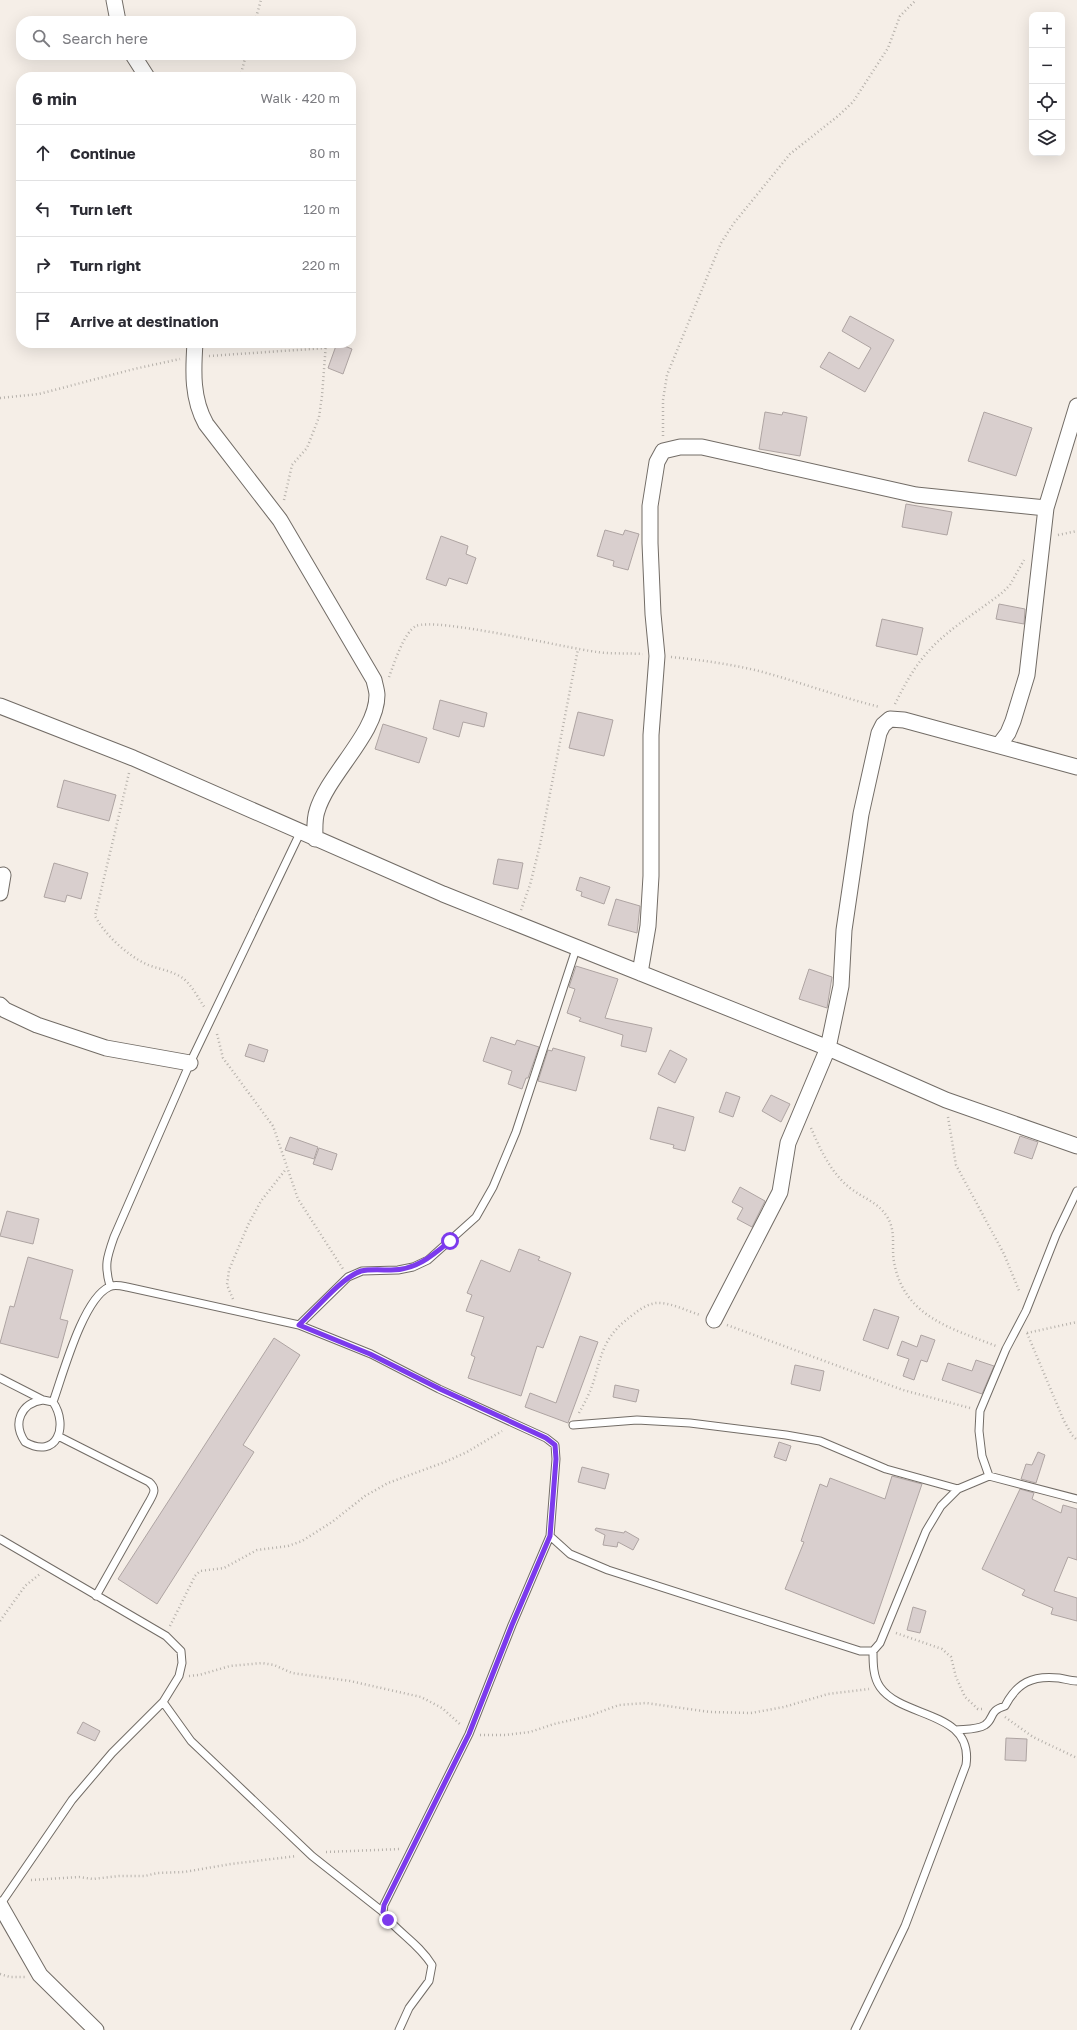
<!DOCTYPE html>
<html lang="en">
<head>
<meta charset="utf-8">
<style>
  :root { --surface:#fff; --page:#f2f2f3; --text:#2b2b33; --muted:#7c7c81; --line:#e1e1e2 }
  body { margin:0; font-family:"Golos Text",sans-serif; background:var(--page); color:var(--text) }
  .controls { position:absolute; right:12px; top:12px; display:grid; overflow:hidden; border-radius:8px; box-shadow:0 4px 16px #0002 }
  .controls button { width:36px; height:36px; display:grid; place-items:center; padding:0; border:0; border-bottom:1px solid var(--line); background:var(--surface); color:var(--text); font:20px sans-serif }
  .stop { position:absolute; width:12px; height:12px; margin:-9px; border:3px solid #7c3aed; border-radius:50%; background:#fff }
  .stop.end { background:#7c3aed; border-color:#fff; box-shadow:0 1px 4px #0008 }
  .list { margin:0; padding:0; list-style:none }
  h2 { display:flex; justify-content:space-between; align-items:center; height:52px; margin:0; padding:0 16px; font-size:17px }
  h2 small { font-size:13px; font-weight:400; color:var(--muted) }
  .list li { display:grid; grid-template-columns:26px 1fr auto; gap:12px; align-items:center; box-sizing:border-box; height:56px; padding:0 16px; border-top:1px solid var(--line) }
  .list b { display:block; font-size:15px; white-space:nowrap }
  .list em { font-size:13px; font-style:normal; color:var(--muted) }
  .icon { flex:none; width:22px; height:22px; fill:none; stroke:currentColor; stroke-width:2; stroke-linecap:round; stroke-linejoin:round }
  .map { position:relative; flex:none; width:1077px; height:2030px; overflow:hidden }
  .search { position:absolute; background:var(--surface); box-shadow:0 4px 16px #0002; left:16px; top:16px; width:340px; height:44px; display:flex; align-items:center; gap:10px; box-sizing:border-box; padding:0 14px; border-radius:16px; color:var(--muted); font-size:15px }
  .panel { position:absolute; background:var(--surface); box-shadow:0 4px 16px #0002; left:16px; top:72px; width:340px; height:276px; border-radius:16px }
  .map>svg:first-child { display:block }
  .building { fill:#d9cfce; stroke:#aea4a2 }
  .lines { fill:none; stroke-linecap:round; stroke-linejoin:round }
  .lane-casing { stroke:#726c66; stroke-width:9 }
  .street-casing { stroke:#726c66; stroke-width:17 }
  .path { stroke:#b6b1ab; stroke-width:2.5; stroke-dasharray:1 3; stroke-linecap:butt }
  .lane { stroke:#fff; stroke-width:7 }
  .street { stroke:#fff; stroke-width:15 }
  .route { stroke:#7c3aed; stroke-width:5 }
</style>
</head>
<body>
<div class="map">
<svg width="1077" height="2030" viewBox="0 0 1077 2030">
  <rect width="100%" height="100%" fill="#f5eee7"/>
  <path class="building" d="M850,316l44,24 -29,52 -45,-25 9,-15 30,17 12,-21 -29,-17z
    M337,343l15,6 -9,25 -15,-6z
    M765,412l17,3 1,-3 24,5 -7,39 -41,-7z
    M984,412l48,16 -16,48 -48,-15z
    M906,504l46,8 -5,23 -45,-8z
    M605,530l18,5 2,-5 14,4 -11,36 -15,-4 1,-5 -17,-5z
    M441,536l27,10 -2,8 10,4 -9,26 -18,-6 -3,8 -20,-7z
    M999,604l26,5 -1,15 -28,-5z
    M882,619l41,9 -6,27 -41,-9z
    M440,700l47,13 -3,14 -21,-5 -4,15 -26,-8z
    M578,712l35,8 -9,36 -35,-8z
    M383,724l44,14 -8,25 -44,-14z
    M64,780l52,15 -7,26 -52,-14z
    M498,859l25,4 -5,26 -25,-5z
    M54,863l34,10 -7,26 -14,-4 -2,7 -21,-5z
    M580,877l30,10 -6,17 -23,-8 1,-4 -6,-2z
    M616,899l24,7 -3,27 -29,-8z
    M576,966l42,13 -13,39 47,10 -6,24 -25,-6 2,-11 -44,-14 2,-3 -14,-5 8,-24 -6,-2z
    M809,969l23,8 -5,31 -28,-9z
    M491,1037l24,8 2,-5 22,7 -11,31h-2l-4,11 -14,-5 4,-13 -29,-10z
    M249,1044l19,6 -4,12 -19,-6z
    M553,1048l32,9 -9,34 -38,-10 10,-31 4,1z
    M670,1050l17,9 -12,24 -17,-9z
    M726,1092l14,5 -7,20 -14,-5z
    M771,1095l19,9 -9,18 -19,-11z
    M658,1107l36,10 -9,34 -12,-3 1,-3 -24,-6z
    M1020,1136l18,6 -6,17 -18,-6z
    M290,1137l28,10 -4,12 -29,-9z
    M319,1148l18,6 -5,16 -19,-6z
    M740,1187l25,14 -13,26 -15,-8 6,-11 -11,-6z
    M7,1211l32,8 -6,25 -33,-8z
    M519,1249l21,8 -2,3 33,13 -28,75 -6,-2 -16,50 -53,-18 7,-21 -4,-2 13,-38 -18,-6 6,-16 -5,-2 14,-33 29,12z
    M28,1257l45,13 -13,49 8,2 -10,37 -58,-15 10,-37 4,1z
    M874,1309l25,8 -11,32 -25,-9z
    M921,1335l14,5 -8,22 -6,-2 -7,20 -11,-4 6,-17 -12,-4 5,-14 15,6z
    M580,1336l18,6 -30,81 -43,-16 5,-14 26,10z
    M274,1338l26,17 -57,90 11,7 -97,152 -39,-25z
    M976,1360l18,6 -12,28 -40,-14 6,-17 24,8z
    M795,1365l29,6 -4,20 -29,-7z
    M615,1385l24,5 -3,12 -23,-5z
    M779,1442l12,4 -5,15 -12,-4z
    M1038,1452l7,3 -9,28 -15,-4 5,-15 6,1z
    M582,1467l27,7 -4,15 -27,-7z
    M892,1476l30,8 -48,140 -89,-35 19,-47 -3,-1 19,-57 7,3 3,-9 55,21z
    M1020,1489l14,4 -2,6 29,14 2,-8 14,4v51l-9,-3 -14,34 23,7v23l-26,-7 2,-6 -31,-13 3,-5 -43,-21z
    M596,1528l28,5 1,-2 14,8 -6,11 -15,-8 -1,5 -14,-2 2,-10 -10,-5z
    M913,1607l13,4 -6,22 -13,-3z
    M83,1722l17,9 -5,10 -18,-8z
    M1006,1738l21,1 -1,22 -21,-1z"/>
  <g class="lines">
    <g class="lane-casing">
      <path id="lane" d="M110,1286c-6,-21 -3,-29 4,-49l76,-174 111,-232
        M299,1325l49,-48 14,-6 36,-1 15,-3 15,-7 48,-43 17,-30 23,-55 61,-186
        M0,1378l43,22
        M43,1400l10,2c16,24 4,58 -28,40 -13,-19 -4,-39 18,-42z
        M53,1402c10,-28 30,-103 56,-115 5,-3 13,-1 18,0l172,38 72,29 68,35 107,49 9,7 1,14 -6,77 20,18 38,16 252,81h13l7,-8 46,-112 15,-25 17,-17 31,-13 88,23
        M573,1425l64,-5 53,3 96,12 34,6 66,28 72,20
        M58,1436l91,46c8,7 5,11 0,20l-53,94
        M989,1476l-7,-20 -3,-25 1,-20 26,-62 20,-38 30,-76 21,-44
        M0,1539l166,97 15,15 1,12 -3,13 -16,26 -51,51 -40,47 -72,105
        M163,1702l28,39 121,115 71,56
        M956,1730c9,-1 21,0 29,-5 10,-7 3,-14 20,-19 12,-23 27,-31 54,-28 6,1 12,3 18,3
        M399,2030l10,-22 20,-27 3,-16c-13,-21 -32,-31 -47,-49l-2,-4 1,-7 85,-171 43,-109 38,-89
        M855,2030l50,-104 61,-161c8,-55 -64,-46 -86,-78 -7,-10 -7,-24 -7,-36"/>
    </g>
    <g class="street-casing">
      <path id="street" d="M114,0l4,21
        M133,55l14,22
        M195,343c-2,29 -3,56 11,81l74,96 94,160c1,5 3,11 3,15 0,38 -49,79 -60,116 -3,9 -2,19 -2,28
        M0,706l133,52 310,136 385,154 118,52 131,46
        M999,745l9,-12 5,-12 14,-46 19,-167 31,-102
        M0,893l3,-18
        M640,973l8,-47 3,-50v-141l6,-79 -4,-42 -3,-71v-37l7,-44 6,-11 17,-4h22l214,48 130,13
        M0,1005l5,5 32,15 69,23 84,15
        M714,1320l66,-128 8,-49 40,-95 13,-62 3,-56 17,-116 18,-81 4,-8 7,-6 14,1 173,47
        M0,1905l40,70 56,55"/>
    </g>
    <path class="path" d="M255,21l6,-21
      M240,77l6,-22
      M209,356l117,-8
      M0,398l39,-4 95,-25 46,-10
      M663,436v-36l4,-25 54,-132 13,-20 56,-69 48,-38 15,-14 35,-54 12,-32 16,-16
      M284,500l8,-35 15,-17 12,-31 3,-21 4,-53
      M1058,535l19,-4
      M671,657c30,3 59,7 88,14 41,11 80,26 121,36
      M389,677c5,-13 15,-45 27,-51 20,-9 150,22 181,26 15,2 30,1 46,2
      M895,704c9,-18 18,-35 31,-50 21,-25 52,-42 77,-62l7,-7 14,-25
      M129,773l-34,143c10,19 32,39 51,48 11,5 24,6 35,13 10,6 17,21 24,31
      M521,910l9,-25 10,-40 38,-196
      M217,1034l6,24 50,68 25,73 45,70
      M948,1117l8,48 48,89 16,39
      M811,1128c9,21 20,45 39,60 13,10 27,14 36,27 11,16 5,31 8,47 10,55 57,66 102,84
      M233,1299l-6,-14 2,-15 19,-45 13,-24 25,-32
      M727,1325l176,65 67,18
      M1027,1333l37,88 8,14 5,5
      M1027,1333l50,-11
      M579,1413c6,-11 12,-22 15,-33 9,-32 12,-46 40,-66 6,-5 14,-10 22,-11 14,-1 31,8 44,12
      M0,1621l25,-35 15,-12
      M170,1626l25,-50 5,-5 24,-3 33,-18 31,-4 14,-5 30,-19 33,-26 23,-13 57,-21 22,-10 35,-21
      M896,1633l46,16 9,8 5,20 9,20 13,12h5
      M189,1676l10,-1 31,-9 32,-3 12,2 18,8 58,8 71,16 21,11 19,17
      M1005,1717l28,20 44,21
      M480,1735h25l25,-3 24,-8 35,-8 30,-11 27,-2 64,9 41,1 33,-6 44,-13 41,-5
      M326,1852l75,-3
      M31,1880l48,-3 14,2 26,-3h26l12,-3 27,-1 47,-8 66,-8
      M0,1974l10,3h15"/>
    <use href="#lane" class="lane"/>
    <use href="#street" class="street"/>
  </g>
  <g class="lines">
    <path class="route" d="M388,1920l-5,-8 1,-7 85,-171 43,-109 38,-89 6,-77 -1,-14 -9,-7 -106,-49 -70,-35 -71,-29c15,-14 43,-48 62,-54 8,-2 21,-1 30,-1 25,0 41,-14 59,-29"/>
  </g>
</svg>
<div class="controls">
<button>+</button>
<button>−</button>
<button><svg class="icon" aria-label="locate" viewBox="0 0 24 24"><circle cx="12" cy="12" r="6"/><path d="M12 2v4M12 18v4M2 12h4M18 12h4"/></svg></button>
<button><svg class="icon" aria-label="layers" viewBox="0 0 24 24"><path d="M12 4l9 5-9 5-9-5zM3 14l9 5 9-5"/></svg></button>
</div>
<div class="stop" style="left:450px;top:1241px"></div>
<div class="stop end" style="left:388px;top:1920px"></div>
<div class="search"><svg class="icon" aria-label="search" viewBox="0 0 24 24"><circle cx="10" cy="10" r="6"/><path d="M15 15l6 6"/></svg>Search here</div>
<section class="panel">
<h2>6 min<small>Walk · 420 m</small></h2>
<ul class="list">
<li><svg class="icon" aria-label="ahead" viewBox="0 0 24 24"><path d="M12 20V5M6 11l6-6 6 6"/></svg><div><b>Continue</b></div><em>80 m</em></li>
<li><svg class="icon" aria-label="left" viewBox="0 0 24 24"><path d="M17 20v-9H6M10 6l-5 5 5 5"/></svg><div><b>Turn left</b></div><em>120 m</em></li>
<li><svg class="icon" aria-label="right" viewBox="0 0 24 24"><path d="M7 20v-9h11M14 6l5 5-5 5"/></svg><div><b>Turn right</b></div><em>220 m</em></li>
<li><svg class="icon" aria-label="arrive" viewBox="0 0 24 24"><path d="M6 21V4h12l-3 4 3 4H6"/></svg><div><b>Arrive at destination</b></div></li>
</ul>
</section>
</div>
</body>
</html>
